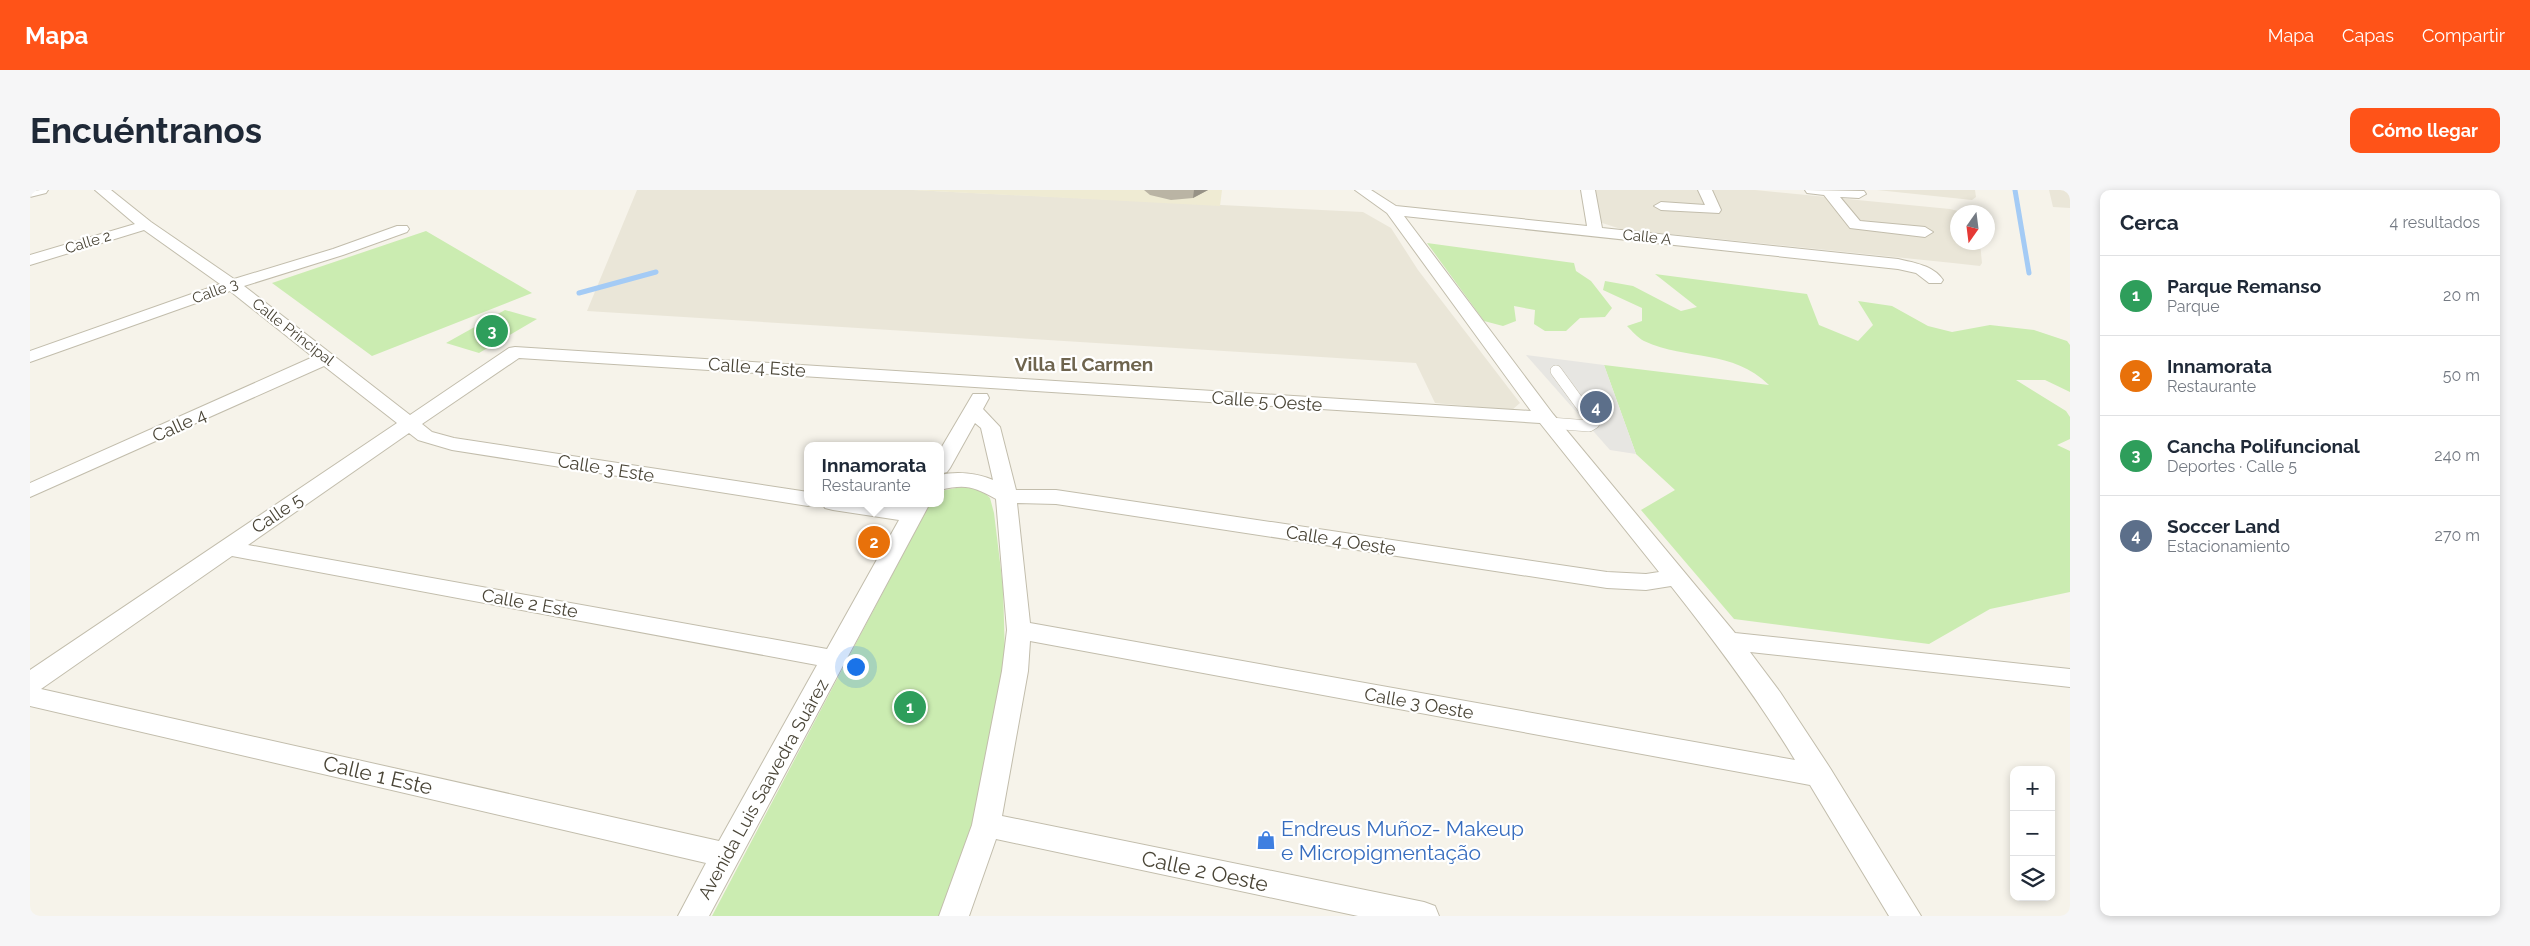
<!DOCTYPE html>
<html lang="es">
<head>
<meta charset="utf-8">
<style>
  :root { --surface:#fff; --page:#f6f6f7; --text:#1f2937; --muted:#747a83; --line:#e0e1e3; --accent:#ff5318 }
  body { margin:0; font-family:Raleway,sans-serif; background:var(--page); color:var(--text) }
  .controls { position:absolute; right:15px; bottom:15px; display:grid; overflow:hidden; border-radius:10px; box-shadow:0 2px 8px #0003 }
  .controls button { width:45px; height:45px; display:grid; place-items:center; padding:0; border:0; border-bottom:1px solid var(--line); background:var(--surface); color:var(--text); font:25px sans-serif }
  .compass { position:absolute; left:1920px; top:15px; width:45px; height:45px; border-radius:50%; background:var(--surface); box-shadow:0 2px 8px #0003; rotate:194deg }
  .you { position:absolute; left:825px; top:476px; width:18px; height:18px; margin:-12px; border:4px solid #fff; border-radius:50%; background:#1a73e8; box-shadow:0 0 0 8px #1a73e833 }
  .badge { display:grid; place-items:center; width:32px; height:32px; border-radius:50%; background:var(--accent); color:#fff; font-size:16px; font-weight:700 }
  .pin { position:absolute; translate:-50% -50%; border:2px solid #fff; box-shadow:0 1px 5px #0006 }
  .popup { position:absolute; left:774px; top:252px; width:140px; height:65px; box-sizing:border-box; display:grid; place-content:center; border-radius:10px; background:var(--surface); filter:drop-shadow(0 1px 4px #0005); font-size:16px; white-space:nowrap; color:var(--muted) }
  .popup b { font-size:19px; color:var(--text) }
  .popup::after { content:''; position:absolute; left:50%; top:100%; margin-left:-10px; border:10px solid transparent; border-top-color:var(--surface) }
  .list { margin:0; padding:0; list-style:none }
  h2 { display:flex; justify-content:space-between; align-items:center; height:65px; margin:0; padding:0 20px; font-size:21px }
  h2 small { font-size:16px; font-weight:400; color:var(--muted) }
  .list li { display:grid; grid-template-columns:32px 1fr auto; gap:15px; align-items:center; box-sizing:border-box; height:80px; padding:0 20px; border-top:1px solid var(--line) }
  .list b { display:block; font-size:19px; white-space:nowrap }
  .list p { margin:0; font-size:16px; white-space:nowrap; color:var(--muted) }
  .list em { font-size:16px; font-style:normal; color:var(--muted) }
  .icon { flex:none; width:28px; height:28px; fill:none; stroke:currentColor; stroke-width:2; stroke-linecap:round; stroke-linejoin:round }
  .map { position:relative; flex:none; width:2040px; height:726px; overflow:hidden; border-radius:10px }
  header { display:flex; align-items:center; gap:30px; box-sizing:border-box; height:70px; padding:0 25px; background:var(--accent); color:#fff }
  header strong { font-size:24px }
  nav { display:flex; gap:28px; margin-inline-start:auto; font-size:18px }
  .intro { display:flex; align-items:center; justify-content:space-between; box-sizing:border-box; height:120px; padding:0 30px }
  h1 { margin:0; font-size:35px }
  .button { padding:12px 22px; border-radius:10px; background:var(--accent); color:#fff; font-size:18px; font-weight:700 }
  main { display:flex; gap:30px; padding:0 30px }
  aside { flex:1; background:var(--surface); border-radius:10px; box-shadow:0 2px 8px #0003 }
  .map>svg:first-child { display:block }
  .residential { fill:#eae6d8 }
  .education { fill:#efebd3 }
  .green { fill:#cbecb1 }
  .parking { fill:#e7e6e2 }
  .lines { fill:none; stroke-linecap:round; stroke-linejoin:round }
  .stream { stroke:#a4cbf5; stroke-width:5 }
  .lane-far1-casing { stroke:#c2bdac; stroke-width:9 }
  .lane-casing { stroke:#c2bdac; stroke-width:12 }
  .street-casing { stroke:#c2bdac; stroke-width:2 }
  .lane-far1 { stroke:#fff; stroke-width:8 }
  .lane { stroke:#fff; stroke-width:11 }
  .street { fill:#fff; fill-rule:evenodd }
  .wall { fill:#bab4a4 }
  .shaded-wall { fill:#979286 }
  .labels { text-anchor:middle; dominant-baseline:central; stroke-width:4.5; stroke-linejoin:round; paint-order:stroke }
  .far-street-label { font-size:15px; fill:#4a4537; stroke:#fff }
  .street-label { font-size:18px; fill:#4a4537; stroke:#fff }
  .neighbourhood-label { font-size:19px; font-weight:bold; fill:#6e644e; stroke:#fff }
  .near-street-label { font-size:21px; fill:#4a4537; stroke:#fff }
  .near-shop-label { font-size:21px; fill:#366cbe; stroke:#fff; text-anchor:start }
</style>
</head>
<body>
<header>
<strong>Mapa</strong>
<nav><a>Mapa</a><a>Capas</a><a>Compartir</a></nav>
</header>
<div class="intro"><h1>Encuéntranos</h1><a class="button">Cómo llegar</a></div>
<main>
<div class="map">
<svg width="2040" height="726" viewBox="0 0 2040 726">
  <rect width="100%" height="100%" fill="#f6f3ea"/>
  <path class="residential" d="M607,0h276l450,22 28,16 27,42 102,133 -8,7 -77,-7 -19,-40 -829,-52z
    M1563,0h162l195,19 12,3h-4v30l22,1 2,20 -2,3 -27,-3 -332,-34 -22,-7z
    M1847,0h98l1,7 -4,3z
    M2019,0h21v18l-17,-1z"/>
  <path class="education" d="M883,0h309l-2,16z"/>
  <path class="green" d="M396,41l106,62 -160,63 -100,-73z
    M1397,53l147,20 2,8 15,10 21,27 -7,9 -25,1 -14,13h-21l-11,-7 1,-14 -21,-4 2,15 -13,5 -19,-5z
    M1625,84l152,20 12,31 39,16 15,-16 -15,-24 34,5 36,20 24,6 38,-7 44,5 33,11 3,4v47l-25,-12h-29l50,31 4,6v22l-13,6 13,6v141l-80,17 -61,35 -195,-25 -93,-109 34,-20 -39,-36 -32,-89 165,20c-37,-36 -81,-24 -125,-44 -6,-3 -12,-10 -17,-15l15,-5v-13l-39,-18 2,-9 28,5 48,25 16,-4z
    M475,120l32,9 -58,34 -33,-10z
    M937,296l14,3 9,9 4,15 9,74 2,69 -5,32 -27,137 -30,91h-231l217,-411 1,-2h10v-10l5,-3z"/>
  <path class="parking" d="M1496,165l78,10 32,89 -26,-4z"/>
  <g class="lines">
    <path class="stream" d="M1985,0l14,83
      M549,103l77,-21"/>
    <g class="lane-far1-casing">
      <path id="lane-far1" d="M1525,180l2,3"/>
    </g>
    <g class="lane-casing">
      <path id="lane" d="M1520,233l39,3 5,-3 -38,-52"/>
    </g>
    <g class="street-casing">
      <path id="street" d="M0,0h18l-2,3 -16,4z
        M65,0h16l40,32 83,57 99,-30 64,-23h10l2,3 -2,3 -64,23 -99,31 166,129 99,-67 6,-1 1016,64 -144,-198 -32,-23h16l25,16 191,20 -6,-36h14l7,38 296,31c16,4 35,6 45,21l-2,3h-12l-13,-10 -18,-4 -494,-53 149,198 182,219 335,36v18l-320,-35 30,40 50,76 91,148h-32l-79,-131 -780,-144 -2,30 -26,145 422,86 11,4 4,10h-81l-362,-77 -27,77h-30l33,-91 30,-154 5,-41 -11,-131c-23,-13 -31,-15 -56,-9v-15c16,-4 38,-2 53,5l-12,-52 -6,-5 -25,45 -3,4 -7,2v-24l33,-56h14l2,4 -6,11 17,18 16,63h40l551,82 39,2 13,-2 -119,-149 -1021,-65 -97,66 10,8 22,6 354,54v11h8l-8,3 -356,-56 -34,-10 -9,-7 -161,112 579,104 72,-129 -66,-10 -8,-2 -3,-5h56l28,4 2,-4h22l-221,413h-31l28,-53 -676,-157v-36l367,-247 -73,-57 -294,131v-14l283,-126 -83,-66 -200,71v-11l190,-67 -76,-54 -114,35v-10l105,-31zM987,313l39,1 551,84 39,2 25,-4c45,57 87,113 124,174l-765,-137zM202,366l585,109 -98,176 -678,-152z
        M1668,0h14l9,20 -2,3 -58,-3 -7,-4 7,-4 44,3z
        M1775,0l59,1 2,3 -7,4 -19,-1 20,24 65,6 8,5 -8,5 -75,-9 -26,-33 -17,-2z"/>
    </g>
    <use href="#lane-far1" class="lane-far1"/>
    <use href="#lane" class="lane"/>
    <use href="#street" class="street"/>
  </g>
  <path class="wall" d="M1114,0h64l-15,8 -22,2 -21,-5z"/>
  <path class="shaded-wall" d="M1164,0h14l-15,8z"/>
  <defs>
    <g id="shop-bare" transform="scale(1.5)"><path d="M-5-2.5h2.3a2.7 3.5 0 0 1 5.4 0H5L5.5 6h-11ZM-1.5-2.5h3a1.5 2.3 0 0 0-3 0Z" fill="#3f7fe0" stroke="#fff" stroke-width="2.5" paint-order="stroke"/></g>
  </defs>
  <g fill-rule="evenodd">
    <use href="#shop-bare" x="1236" y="650"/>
  </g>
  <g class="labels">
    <g class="far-street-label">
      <text transform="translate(1617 47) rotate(6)">Calle A</text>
      <text transform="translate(58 52) rotate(-17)">Calle 2</text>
      <text transform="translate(185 101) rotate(-20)">Calle 3</text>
      <text transform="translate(263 142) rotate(38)">Calle Principal</text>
    </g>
    <g class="street-label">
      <text transform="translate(727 177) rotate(4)">Calle 4 Este</text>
      <text transform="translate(1237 211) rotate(4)">Calle 5 Oeste</text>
      <text transform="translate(149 235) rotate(-24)">Calle 4</text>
      <text transform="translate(576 278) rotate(9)">Calle 3 Este</text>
      <text transform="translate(247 323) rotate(-34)">Calle 5</text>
      <text transform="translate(1311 350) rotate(9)">Calle 4 Oeste</text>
      <text transform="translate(500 413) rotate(10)">Calle 2 Este</text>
      <text transform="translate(1389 513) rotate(10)">Calle 3 Oeste</text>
      <text transform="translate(733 599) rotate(-61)">Avenida Luis Saavedra Suárez</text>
    </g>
    <g class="neighbourhood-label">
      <text x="1054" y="174">Villa El Carmen</text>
    </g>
    <g class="near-street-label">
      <text transform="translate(348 585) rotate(13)">Calle 1 Este</text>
      <text transform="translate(1175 681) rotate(12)">Calle 2 Oeste</text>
    </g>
    <g class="near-shop-label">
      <text x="1251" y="638">Endreus Muñoz- Makeup<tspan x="1251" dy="24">e Micropigmentação</tspan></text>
    </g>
  </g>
</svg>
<div class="controls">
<button>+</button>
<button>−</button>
<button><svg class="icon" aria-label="layers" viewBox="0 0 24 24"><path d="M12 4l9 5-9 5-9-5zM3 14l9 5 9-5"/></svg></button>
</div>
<svg class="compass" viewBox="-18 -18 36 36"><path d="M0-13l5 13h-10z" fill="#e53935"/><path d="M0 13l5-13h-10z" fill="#747a83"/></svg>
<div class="you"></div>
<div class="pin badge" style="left:880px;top:517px;background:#2e9e5b">1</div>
<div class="pin badge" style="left:844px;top:352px;background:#e8710a">2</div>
<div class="popup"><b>Innamorata</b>Restaurante</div>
<div class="pin badge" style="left:462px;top:141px;background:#2e9e5b">3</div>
<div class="pin badge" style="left:1566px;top:217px;background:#5c6f8a">4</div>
</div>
<aside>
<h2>Cerca<small>4 resultados</small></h2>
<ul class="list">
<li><span class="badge" style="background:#2e9e5b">1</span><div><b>Parque Remanso</b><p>Parque</p></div><em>20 m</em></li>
<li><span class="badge" style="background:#e8710a">2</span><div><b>Innamorata</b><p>Restaurante</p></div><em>50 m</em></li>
<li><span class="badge" style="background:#2e9e5b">3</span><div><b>Cancha Polifuncional</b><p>Deportes · Calle 5</p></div><em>240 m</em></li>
<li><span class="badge" style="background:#5c6f8a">4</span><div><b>Soccer Land</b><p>Estacionamiento</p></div><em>270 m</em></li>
</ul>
</aside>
</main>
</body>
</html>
